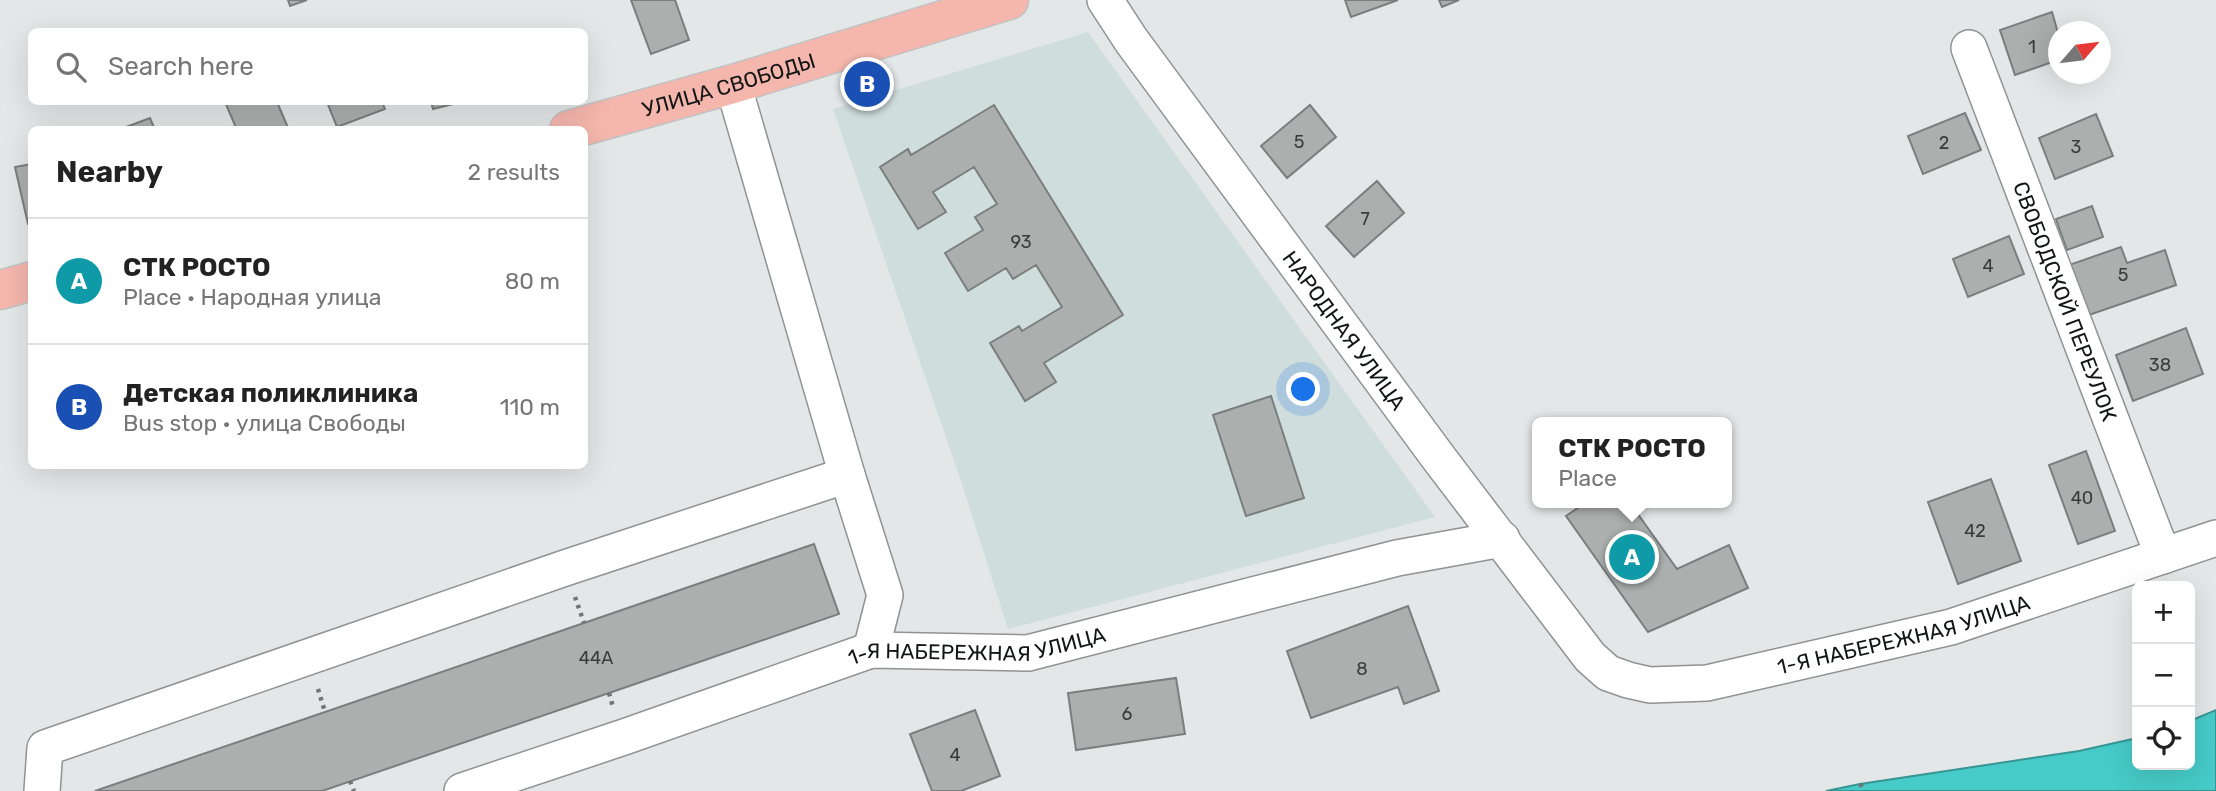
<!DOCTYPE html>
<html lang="en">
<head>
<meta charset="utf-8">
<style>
  :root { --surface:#fff; --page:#f2f2f2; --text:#222; --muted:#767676; --line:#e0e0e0; --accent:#d04235 }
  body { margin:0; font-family:Rubik,sans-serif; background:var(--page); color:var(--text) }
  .controls { position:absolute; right:21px; bottom:21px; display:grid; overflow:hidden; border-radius:10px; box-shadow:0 7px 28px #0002 }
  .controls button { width:63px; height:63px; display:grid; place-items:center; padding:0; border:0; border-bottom:2px solid var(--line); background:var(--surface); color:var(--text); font:35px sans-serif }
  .compass { position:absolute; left:2048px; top:21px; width:63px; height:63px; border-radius:50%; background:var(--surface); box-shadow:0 7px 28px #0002; rotate:62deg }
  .you { position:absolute; left:1304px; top:390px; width:24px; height:24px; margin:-18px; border:5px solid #fff; border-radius:50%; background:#1a73e8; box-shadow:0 0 0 10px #1a73e833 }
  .badge { display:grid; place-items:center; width:46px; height:46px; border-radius:50%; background:var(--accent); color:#fff; font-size:23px; font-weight:700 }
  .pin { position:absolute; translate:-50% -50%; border:4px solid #fff; box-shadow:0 2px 7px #0006 }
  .popup { position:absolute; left:1532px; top:417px; width:200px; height:91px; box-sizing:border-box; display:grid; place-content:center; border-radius:10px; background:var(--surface); filter:drop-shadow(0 2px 5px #0005); font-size:23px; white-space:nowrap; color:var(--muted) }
  .popup b { font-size:26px; color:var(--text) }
  .popup::after { content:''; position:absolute; left:50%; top:100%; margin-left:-14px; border:14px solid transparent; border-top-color:var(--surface) }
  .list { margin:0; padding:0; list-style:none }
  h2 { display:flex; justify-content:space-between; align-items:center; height:91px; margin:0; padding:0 28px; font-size:30px }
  h2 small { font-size:23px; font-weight:400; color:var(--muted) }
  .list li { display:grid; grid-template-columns:46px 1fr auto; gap:21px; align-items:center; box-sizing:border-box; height:126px; padding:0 28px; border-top:2px solid var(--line) }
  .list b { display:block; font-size:26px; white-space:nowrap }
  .list p { margin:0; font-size:23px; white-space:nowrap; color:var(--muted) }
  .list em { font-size:23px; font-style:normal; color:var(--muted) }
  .icon { flex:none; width:38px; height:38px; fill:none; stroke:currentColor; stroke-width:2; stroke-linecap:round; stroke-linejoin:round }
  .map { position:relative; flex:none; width:2216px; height:791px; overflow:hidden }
  .search { position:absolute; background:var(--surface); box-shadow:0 7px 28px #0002; left:28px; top:28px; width:560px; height:77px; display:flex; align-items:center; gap:18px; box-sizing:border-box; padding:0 24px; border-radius:10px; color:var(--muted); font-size:26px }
  .panel { position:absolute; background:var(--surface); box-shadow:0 7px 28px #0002; left:28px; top:126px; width:560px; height:343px; border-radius:10px }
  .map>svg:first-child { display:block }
  .built { fill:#d0dddd }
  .water { fill:#46cbc8; stroke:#379593; stroke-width:2 }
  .building { fill:#abafae; stroke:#7a7e7d; stroke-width:2 }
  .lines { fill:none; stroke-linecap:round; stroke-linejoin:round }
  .minor-casing { stroke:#8f9392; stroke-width:38 }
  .major-casing { stroke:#c2c2c2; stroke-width:41 }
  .path { stroke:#727575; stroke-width:4.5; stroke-dasharray:3.5 5; stroke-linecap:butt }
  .minor { stroke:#fff; stroke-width:35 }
  .major { stroke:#f4b6ad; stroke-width:38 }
  .labels { text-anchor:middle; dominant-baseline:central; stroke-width:7; stroke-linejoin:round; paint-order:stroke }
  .number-label { font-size:18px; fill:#3a3c3c }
  .street-label { font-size:21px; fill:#141616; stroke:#e3e7e7 }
</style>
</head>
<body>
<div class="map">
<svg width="2216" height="791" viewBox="0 0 2216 791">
  <rect width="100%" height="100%" fill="#e3e7e7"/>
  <path class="built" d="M1088,32l347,485 -427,112 -47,-148 -128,-372z"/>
  <path class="water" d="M2216,710v81h-390l34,-7 219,-33 58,-13v27h53v-44z"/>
  <path class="building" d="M288,0h19l-17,6z
    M631,0h44l14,40 -38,14z
    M1345,0h53l-47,17z
    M1439,0h20l-17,7z
    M2052,12l6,21v27l-43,15 -15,-45z
    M225,102h52l12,28h-52z
    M327,102h55l3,7 -48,18z
    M431,102h30l-28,7z
    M994,105l129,210 -79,48 12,19 -31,19 -35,-58 29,-17 3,5 40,-24 -26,-42 -23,14 -7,-11 -38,23 -23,-38 38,-23 -8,-13 22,-13 -23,-37 -41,25 13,20 -28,17 -38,-62 28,-18 3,6z
    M1310,105l26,32 -49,41 -26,-32z
    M1965,113l16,37 -58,24 -15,-38z
    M2096,114l17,42 -58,23 -16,-41z
    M150,118l5,12h-37z
    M32,164v60h-4l-13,-57z
    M1377,181l27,32 -50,44 -28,-31z
    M2092,206l11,31 -36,13 -11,-31z
    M2009,236l15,38 -56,23 -15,-38z
    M2121,247l6,16 38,-13 11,35 -90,31 -17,-51z
    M2186,328l17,46 -70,27 -17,-46z
    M1271,396l33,102 -58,18 -33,-101z
    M2086,451l29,80 -37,13 -29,-79z
    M1991,479l30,82 -63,23 -30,-82z
    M1585,503h45l47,66 52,-24 19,43 -100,44 -82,-116z
    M814,544l25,70 -230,79 -287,98h-227z
    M1408,606l31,85 -35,13 -6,-17 -87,31 -24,-67z
    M1176,678l9,56 -109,16 -8,-57z
    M975,710l25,66 -39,15h-29l-22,-57z"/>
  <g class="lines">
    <g class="minor-casing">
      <g id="minor">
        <path id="s1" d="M1105,0l26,40 307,417 152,200 18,16 20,7 22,5 57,-2 244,-56 265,-89"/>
        <path id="s2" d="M1969,48l194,508"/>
        <path d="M847,475l38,120 -14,55"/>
        <path d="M42,791l3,-43 520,-180 282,-93 -114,-391"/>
        <path id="s3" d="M462,791l162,-54 247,-87 157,3 369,-95 105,-19"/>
      </g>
    </g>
    <g class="major-casing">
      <g id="major">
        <path id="s4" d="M569,130l164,-46 276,-84"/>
        <path d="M0,290l32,-9"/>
      </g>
    </g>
    <path class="path" d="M575,597l9,26
      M318,689l7,23
      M609,693l4,14
      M350,781l4,10
      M1860,784l5,7"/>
    <use href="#minor" class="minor"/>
    <use href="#major" class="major"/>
  </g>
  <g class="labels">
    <g class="number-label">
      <text x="2032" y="47">1</text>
      <text x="1299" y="142">5</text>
      <text x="1944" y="143">2</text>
      <text x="2076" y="147">3</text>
      <text x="1365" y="219">7</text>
      <text x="1021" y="242">93</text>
      <text x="1988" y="266">4</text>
      <text x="2123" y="275">5</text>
      <text x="2160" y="365">38</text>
      <text x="2082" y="498">40</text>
      <text x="1975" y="531">42</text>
      <text x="596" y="658">44А</text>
      <text x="1362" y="669">8</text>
      <text x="1127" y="714">6</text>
      <text x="955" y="755">4</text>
    </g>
    <g class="street-label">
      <text stroke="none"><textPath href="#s4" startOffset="166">УЛИЦА СВОБОДЫ</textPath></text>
      <text stroke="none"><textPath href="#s2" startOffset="271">СВОБОДСКОЙ ПЕРЕУЛОК</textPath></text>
      <text stroke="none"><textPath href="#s1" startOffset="408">НАРОДНАЯ УЛИЦА</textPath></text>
      <text stroke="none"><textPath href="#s1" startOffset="1144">1-Я НАБЕРЕЖНАЯ УЛИЦА</textPath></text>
      <text stroke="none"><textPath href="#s3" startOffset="539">1-Я НАБЕРЕЖНАЯ УЛИЦА</textPath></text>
    </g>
  </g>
</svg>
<div class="controls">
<button>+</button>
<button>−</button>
<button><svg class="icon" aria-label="locate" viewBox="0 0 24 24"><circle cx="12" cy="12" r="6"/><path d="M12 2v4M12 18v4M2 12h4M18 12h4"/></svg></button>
</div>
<svg class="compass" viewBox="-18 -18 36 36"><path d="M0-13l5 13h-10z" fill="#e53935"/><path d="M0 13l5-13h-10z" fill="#767676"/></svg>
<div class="you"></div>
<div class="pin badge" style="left:1632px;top:557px;background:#0f9aa8">A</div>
<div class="popup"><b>СТК РОСТО</b>Place</div>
<div class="pin badge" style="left:867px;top:84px;background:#1a4fb4">B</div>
<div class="search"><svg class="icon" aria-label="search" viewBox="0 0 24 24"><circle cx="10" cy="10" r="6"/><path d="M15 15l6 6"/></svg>Search here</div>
<section class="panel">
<h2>Nearby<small>2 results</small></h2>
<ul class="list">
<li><span class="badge" style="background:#0f9aa8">A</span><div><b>СТК РОСТО</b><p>Place · Народная улица</p></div><em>80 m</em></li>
<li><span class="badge" style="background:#1a4fb4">B</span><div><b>Детская поликлиника</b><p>Bus stop · улица Свободы</p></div><em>110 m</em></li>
</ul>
</section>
</div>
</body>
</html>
